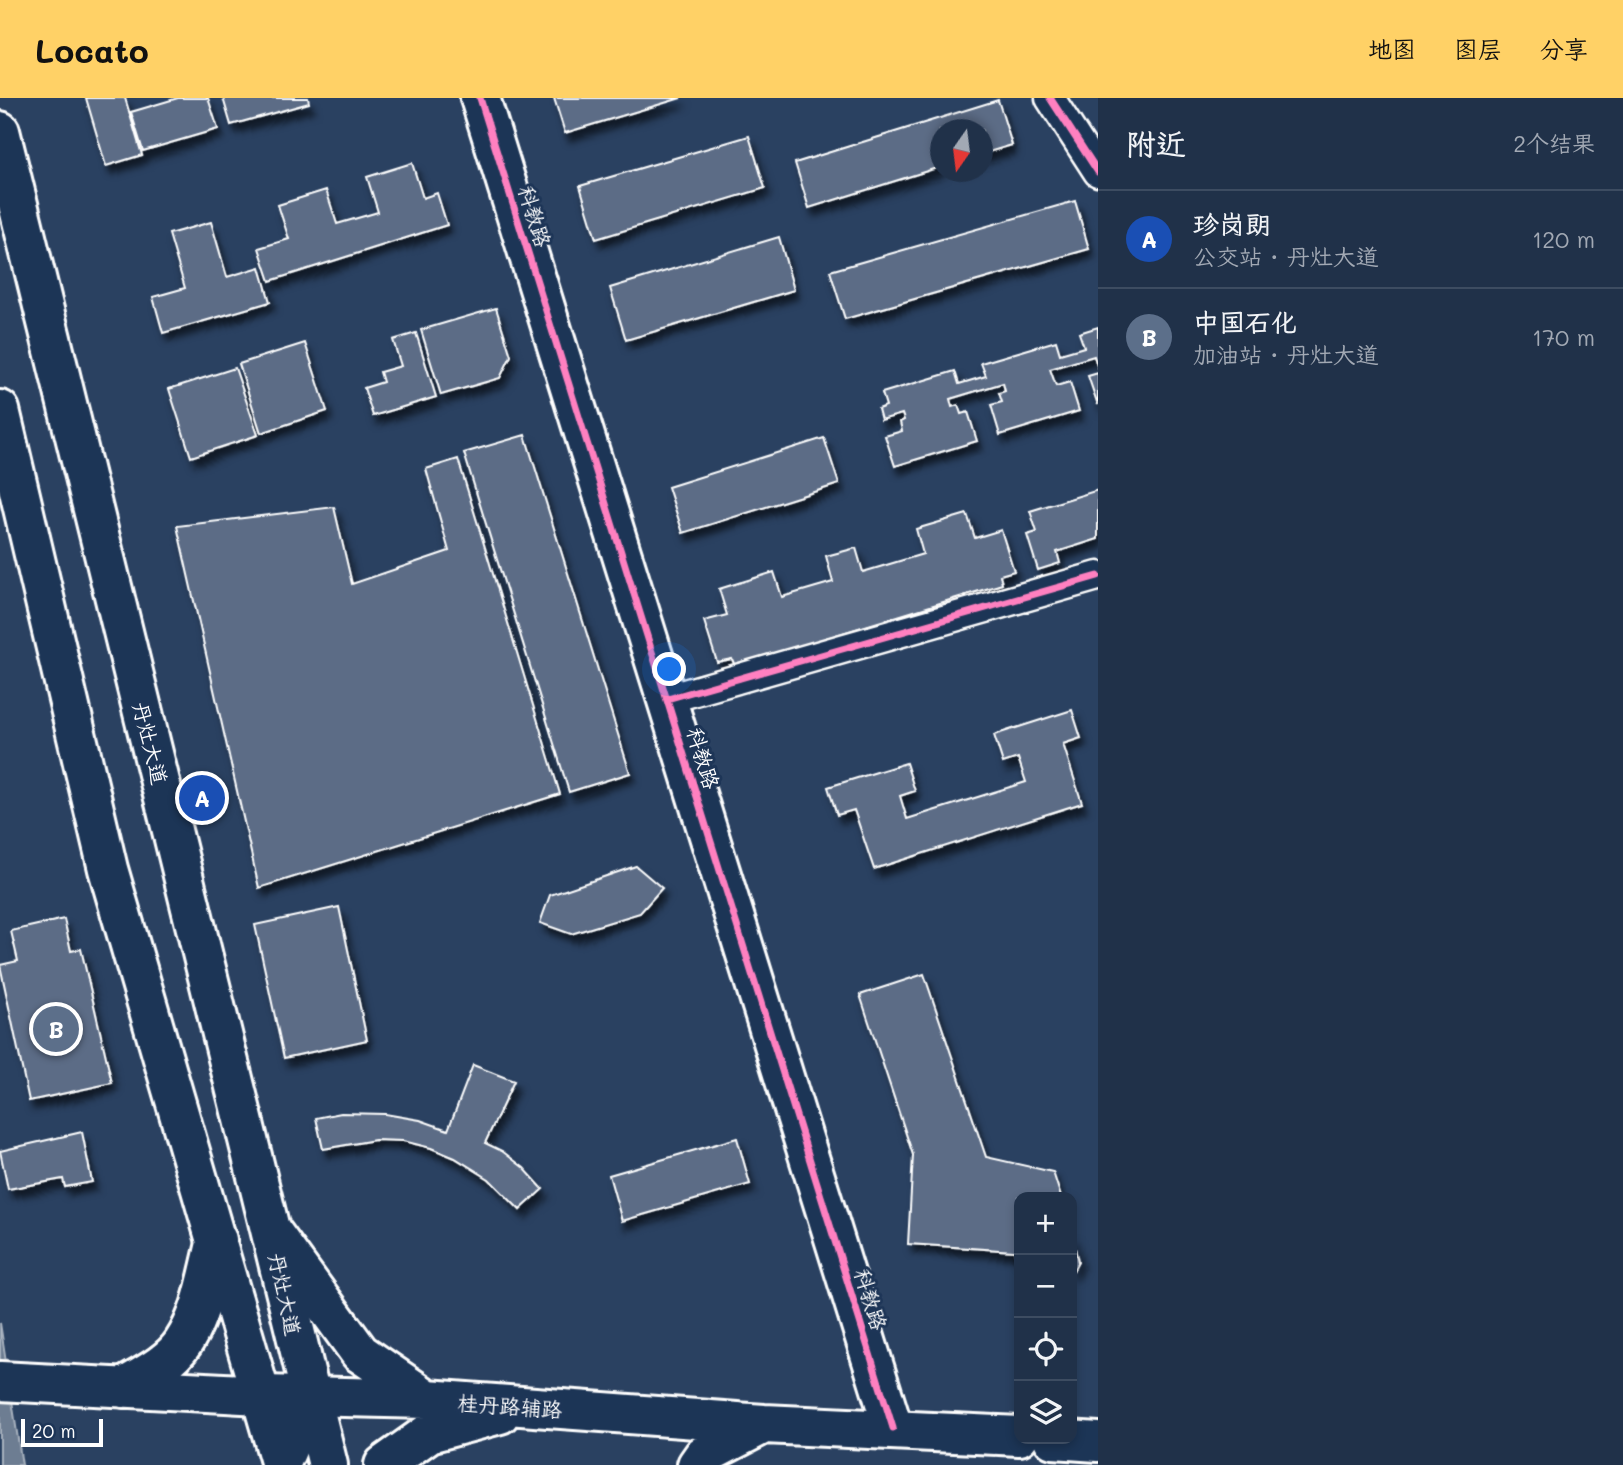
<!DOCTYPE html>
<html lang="zh">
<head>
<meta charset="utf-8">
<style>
  :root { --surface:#203149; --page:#2d3d53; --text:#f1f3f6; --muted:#a2a9b4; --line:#3d4c61; --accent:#ffd166 }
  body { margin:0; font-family:Mali,"LXGW WenKai TC",sans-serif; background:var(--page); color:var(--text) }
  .controls { position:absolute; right:21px; bottom:21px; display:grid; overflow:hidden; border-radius:14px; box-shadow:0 4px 10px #0003 }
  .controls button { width:63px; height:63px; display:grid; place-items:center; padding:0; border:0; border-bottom:2px solid var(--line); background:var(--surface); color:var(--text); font:35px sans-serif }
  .compass { position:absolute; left:930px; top:21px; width:63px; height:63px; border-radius:50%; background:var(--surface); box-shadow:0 4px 10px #0003; rotate:194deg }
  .scale { position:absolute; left:21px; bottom:18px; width:82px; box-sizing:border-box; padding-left:7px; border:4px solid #fff; border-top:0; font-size:19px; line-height:24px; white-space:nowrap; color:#fff; -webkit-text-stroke:5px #1d3557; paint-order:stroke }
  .you { position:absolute; left:670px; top:572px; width:24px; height:24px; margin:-18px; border:5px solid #fff; border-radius:50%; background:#1a73e8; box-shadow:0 0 0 10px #1a73e833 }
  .badge { display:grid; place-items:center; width:46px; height:46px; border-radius:50%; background:var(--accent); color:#fff; font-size:23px; font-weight:700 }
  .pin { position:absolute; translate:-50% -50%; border:4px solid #fff; box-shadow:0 2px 7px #0006 }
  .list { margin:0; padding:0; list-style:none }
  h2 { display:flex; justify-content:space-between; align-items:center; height:91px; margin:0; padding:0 28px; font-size:30px }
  h2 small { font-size:23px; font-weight:400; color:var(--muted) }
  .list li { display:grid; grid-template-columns:46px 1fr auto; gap:21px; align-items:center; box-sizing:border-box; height:98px; padding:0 28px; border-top:2px solid var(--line) }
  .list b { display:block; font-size:26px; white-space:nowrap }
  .list p { margin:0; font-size:23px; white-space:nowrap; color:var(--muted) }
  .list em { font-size:23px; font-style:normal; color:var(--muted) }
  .icon { flex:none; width:38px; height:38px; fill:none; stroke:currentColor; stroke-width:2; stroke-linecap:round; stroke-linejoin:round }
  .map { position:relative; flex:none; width:1098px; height:1367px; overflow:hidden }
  header { display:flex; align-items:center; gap:42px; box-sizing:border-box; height:98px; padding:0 35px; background:var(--accent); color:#111 }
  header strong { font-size:33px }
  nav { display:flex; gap:38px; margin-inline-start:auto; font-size:24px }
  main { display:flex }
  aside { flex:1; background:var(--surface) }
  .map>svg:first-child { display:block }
  .water { fill:#6d7d92; stroke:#a7b1be; stroke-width:2 }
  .building { fill:#5b6c86; stroke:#fff; stroke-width:2; filter:url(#shadow) }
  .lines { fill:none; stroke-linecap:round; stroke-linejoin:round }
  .street-casing { stroke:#fff; stroke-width:33 }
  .secondary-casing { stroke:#fff; stroke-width:44 }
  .primary-casing { stroke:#fff; stroke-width:44 }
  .street { stroke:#1d3557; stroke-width:28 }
  .secondary { stroke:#1d3557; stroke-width:38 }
  .primary { stroke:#1d3557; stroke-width:38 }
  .cycleway-casing { stroke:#1d3557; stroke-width:11 }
  .cycleway { stroke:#ff80c0; stroke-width:7 }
  .labels { text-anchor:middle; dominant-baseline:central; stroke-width:6; stroke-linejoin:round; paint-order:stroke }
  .street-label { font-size:21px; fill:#fff; stroke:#1d3557 }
</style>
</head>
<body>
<header>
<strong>Locato</strong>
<nav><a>地图</a><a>图层</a><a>分享</a></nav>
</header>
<main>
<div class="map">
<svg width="1098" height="1367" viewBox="0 0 1098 1367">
  <defs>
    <filter id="shadow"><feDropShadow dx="4.5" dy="8" stdDeviation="3.5" flood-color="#0009"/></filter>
  </defs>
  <rect width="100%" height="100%" fill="#2a4161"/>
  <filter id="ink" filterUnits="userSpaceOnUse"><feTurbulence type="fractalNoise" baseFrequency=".0143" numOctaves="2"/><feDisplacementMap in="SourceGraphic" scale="14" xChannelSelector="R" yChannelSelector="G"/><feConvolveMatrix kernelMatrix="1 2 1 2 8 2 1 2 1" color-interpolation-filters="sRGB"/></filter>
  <g filter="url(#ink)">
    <path class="water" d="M0,1225l22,142h-22z"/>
    <path class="building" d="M86,0h39l17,57 -36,11z
      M178,0h30l10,31 -75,22 -12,-39z
      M223,0h85l1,5 -78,22z
      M554,0h127l-116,35z
      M998,2l14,45 -30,9v-24h-42v37l-131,41 -14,-45z
      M749,38l16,52 -169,51 -16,-53z
      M412,65l11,35 14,-5 10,32 -177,56 -11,-33 30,-9 -11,-34 48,-15 11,34 41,-12 -11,-35z
      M1075,103l14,48 -244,70 -15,-48z
      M211,124l16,55 33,-10 10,35 -107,31 -10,-36 32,-9 -16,-54z
      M779,139l15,53 -168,50 -16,-52z
      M496,210l15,48 -11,22 -59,17 -20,-65z
      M1098,229v42l-4,-13 -44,13 6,17 14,-4 9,29 -79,24 -9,-30 11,-3 -3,-9 6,-2 -2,-8 -53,16 2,8 6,-2 3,9 7,-2 9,29 -82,25 -10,-30 17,-5 -2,-9 4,-2 -2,-6 -21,6 -3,-11 8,-3 -4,-13 73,-22 4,13 27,-8 -5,-13 75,-22 4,13 24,-7 -5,-14z
      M416,235l20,64 -63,19 -9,-28 19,-6 -3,-10 21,-6 -8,-26z
      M305,245l22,68 -66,22 -22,-69z
      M235,270l23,67 -67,22 -22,-68z
      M1098,275v32l-10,-29z
      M525,337l105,338 -61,19 -105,-339z
      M824,340l15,46 -156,49 -15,-46z
      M458,361l102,335 -301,94 -82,-362 157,-19 18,77 97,-33 -23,-82z
      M1098,392v49l-41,13 3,11 -22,7 -11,-35 10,-3 -7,-21z
      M967,416l8,24 26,-8 13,41 -14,4 2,9 -267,82 -3,-7 -15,3 -13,-41 23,-6 -8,-26 55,-17 8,25 51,-15 -7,-26 30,-8 7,24 60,-18 -7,-25z
      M1072,612l9,28 -18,6 19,59 -208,66 -20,-59 -17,5 -9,-28 78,-24 9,28 -15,5 7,23 119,-37 -8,-24 -15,5 -9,-28z
      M636,768l26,22 -22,25 -69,21 -31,-11 10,-28z
      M339,809l28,133 -83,18 -29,-133z
      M64,821l7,32 10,-2 31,134 -83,18 -29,-136 18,-4 -7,-30z
      M924,876l62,183 67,15 8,25h-42v66l-5,-12 -106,-7 5,-89 -53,-160z
      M473,967l41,16 -29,62 17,8 22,17 19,21 -23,21 -31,-31 -34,-21 -24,-10 -28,-7 -28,-1 -52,9 -7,-31 25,-5 44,1 35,6 28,10z
      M82,1034l10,50 -27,5 -2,-8 -55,10 -8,-38z
      M737,1040l13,46 -128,37 -13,-46z
      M1072,1135l6,29 -6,11z"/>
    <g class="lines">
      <g class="street-casing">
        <path id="street" d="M1050,0l48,74
          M667,601l431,-123"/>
      </g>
      <g class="secondary-casing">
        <path id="secondary" d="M480,0l413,1330
          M0,33l328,1334
          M0,312l108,459 173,596"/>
      </g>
      <g class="primary-casing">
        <path id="primary" d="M272,1134l88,121 67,46
          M0,1283l262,14 165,4 337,25 255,12
          M123,1290c20,-12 47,-25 60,-45 20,-30 25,-69 34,-103
          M1053,1341l45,3
          M280,1367l30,-68
          M384,1367l45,-32 71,-19
          M697,1367l7,-10 60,-31"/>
      </g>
      <use href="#street" class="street"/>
      <use href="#secondary" class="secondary"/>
      <use href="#primary" class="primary"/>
      <g class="cycleway-casing">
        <path id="cycleway" d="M480,0l413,1330
          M1050,0l48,74
          M667,601l431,-123"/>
      </g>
      <use href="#cycleway" class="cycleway"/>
    </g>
  </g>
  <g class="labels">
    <g class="street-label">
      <text transform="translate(536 118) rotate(73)">科教路</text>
      <text transform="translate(151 645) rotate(76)">丹灶大道</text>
      <text transform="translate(704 660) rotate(73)">科教路</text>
      <text transform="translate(286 1196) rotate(78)">丹灶大道</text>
      <text transform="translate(872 1201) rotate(73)">科教路</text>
      <text transform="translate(510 1307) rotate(4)">桂丹路辅路</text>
    </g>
  </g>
</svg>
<div class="controls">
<button>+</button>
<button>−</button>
<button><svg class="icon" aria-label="locate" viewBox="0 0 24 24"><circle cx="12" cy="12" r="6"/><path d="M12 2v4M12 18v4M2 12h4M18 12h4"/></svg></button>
<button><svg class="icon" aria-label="layers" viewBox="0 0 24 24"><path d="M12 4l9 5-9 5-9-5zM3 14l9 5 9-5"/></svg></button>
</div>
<svg class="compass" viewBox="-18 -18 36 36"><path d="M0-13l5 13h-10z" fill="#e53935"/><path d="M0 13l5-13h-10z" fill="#a2a9b4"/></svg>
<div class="scale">20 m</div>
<div class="you"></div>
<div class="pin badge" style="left:202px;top:700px;background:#1a4fb4">A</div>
<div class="pin badge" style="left:56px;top:931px;background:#5c6f8a">B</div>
</div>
<aside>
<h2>附近<small>2个结果</small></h2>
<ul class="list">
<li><span class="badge" style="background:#1a4fb4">A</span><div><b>珍岗朗</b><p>公交站 · 丹灶大道</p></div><em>120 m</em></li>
<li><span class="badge" style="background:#5c6f8a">B</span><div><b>中国石化</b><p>加油站 · 丹灶大道</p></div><em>170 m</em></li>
</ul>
</aside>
</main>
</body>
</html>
